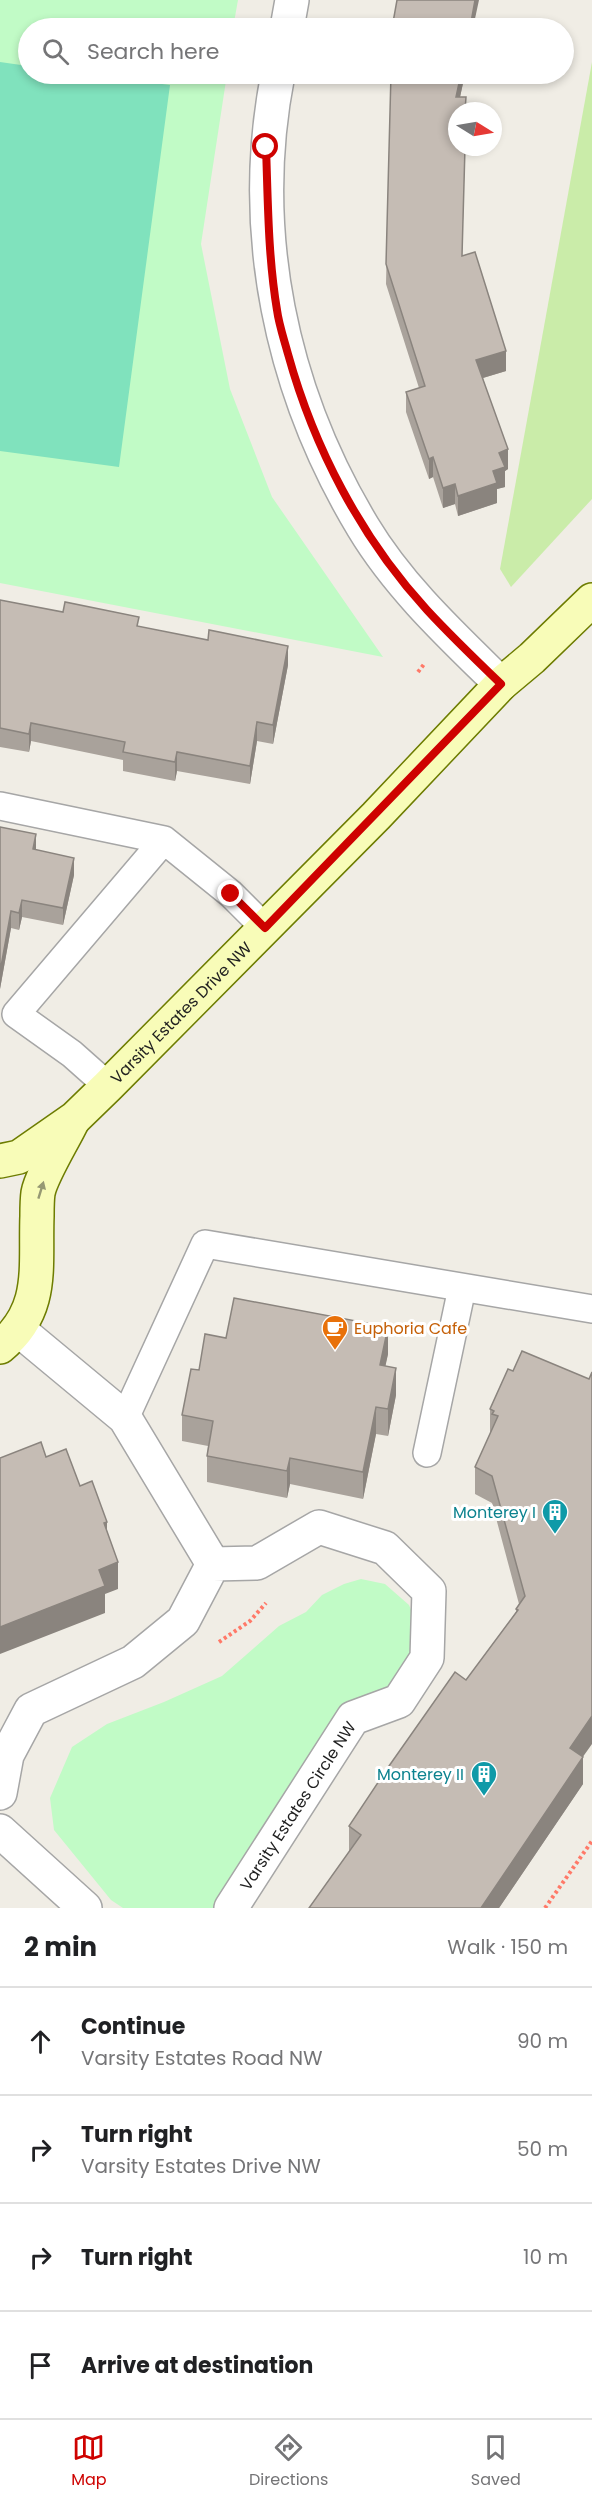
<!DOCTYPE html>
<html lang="en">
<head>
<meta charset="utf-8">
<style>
  :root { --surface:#fff; --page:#f6f6f6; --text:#202124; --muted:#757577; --line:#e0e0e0; --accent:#ce0200 }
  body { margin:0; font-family:Poppins,sans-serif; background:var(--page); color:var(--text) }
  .compass { position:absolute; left:448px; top:102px; width:54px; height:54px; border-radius:50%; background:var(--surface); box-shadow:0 3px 9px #0003; rotate:101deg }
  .stop { position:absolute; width:18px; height:18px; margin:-14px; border:4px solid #ce0200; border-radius:50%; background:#fff }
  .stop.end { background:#ce0200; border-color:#fff; box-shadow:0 2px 6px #0008 }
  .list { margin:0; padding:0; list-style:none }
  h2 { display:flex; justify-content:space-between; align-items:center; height:78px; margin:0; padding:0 24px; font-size:26px }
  h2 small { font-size:20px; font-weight:400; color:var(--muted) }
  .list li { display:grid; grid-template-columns:39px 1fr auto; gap:18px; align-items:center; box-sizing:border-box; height:108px; padding:0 24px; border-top:2px solid var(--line) }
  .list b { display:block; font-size:22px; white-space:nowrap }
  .list p { margin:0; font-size:20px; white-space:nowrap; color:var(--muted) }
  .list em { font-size:20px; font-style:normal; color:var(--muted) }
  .icon { flex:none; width:33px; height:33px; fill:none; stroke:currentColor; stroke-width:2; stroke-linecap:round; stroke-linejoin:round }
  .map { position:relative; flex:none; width:592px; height:1908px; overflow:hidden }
  .search { position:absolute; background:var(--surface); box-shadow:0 3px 9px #0003; left:18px; right:18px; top:18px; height:66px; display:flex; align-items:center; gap:15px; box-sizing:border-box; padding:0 21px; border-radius:33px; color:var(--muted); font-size:22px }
  .sheet { height:510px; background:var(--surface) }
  nav { display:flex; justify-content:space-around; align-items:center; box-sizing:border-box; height:84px; border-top:2px solid var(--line); background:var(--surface); font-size:16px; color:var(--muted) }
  nav a { display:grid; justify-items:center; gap:3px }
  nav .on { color:var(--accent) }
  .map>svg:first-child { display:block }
  .grass { fill:#caeca9 }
  .park { fill:#c1fbc6 }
  .pitch { fill:#80e2bd }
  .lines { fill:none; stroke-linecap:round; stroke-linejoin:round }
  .lane-casing { stroke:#a6a6a6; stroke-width:30 }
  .street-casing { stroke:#a6a6a6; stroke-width:36 }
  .secondary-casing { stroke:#6d7c01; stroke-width:36 }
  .path { stroke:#ff7968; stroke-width:4; stroke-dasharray:3 3; stroke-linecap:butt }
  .lane { stroke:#fff; stroke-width:27 }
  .street { stroke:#fff; stroke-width:33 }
  .secondary { stroke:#f8fcb8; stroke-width:33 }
  .wall { fill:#a9a29b }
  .shaded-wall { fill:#8a847e }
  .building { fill:#c5bcb4; stroke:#8a847e; stroke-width:1.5 }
  .oneway { fill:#969973 }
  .route { stroke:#ce0200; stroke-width:8 }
  .labels { text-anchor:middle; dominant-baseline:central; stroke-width:6; stroke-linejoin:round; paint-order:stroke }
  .street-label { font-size:16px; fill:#1f1f1f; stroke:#fff }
  .food-label { font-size:16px; fill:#c56008; stroke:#fff; text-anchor:start }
  .culture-label { font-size:16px; fill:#0d838f; stroke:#fff; text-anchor:end }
</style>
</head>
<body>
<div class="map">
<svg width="592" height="1908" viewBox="0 0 592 1908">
  <rect width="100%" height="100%" fill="#f0ede5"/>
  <path class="grass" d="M592,62v437l-81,88 -11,-18z"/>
  <path class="park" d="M0,0h238l-5,28h-205v46h199l-26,170 29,145 42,108 111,160 -383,-74z
    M361,1579l24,5 24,21 14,33 -45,66 -158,204h-97l-12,-8 -57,-70 -4,-32 22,-51 35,-23 57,-22 58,-26 57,-50 27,-14 16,-17 22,-11z"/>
  <path class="pitch" d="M0,62l28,4v8h55l87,11 -51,382 -119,-16z"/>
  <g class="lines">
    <g class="lane-casing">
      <path id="lane" d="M0,806l164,34
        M108,1086l-36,-32 -56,-40 148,-174 67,54 34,34
        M125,1418l80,-174 387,65
        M427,1453l35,-165"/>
    </g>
    <g class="street-casing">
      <path id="street" d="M287,28l5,-28
        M278,74c-31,157 3,317 85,453 36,60 89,109 138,157
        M19,1330l106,88 88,146
        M0,1793l7,-38 24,-45 102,-48 50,-41 30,-57 44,-1 62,-36 66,21 44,43 -2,67 -28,43 -46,17 -122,190
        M0,1831l85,77"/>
    </g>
    <g class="secondary-casing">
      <g id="secondary">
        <path id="s1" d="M0,1161l19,-4 56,-39 33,-32 268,-270 125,-132 31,-26 60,-58"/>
        <path d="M0,1347c45,-37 35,-79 37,-131 0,-8 0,-16 1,-23 3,-17 26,-54 34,-71"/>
      </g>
    </g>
    <path class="path" d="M418,672l7,-9
      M219,1642l31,-21 16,-18
      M545,1908l47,-67"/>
    <use href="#lane" class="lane"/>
    <use href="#street" class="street"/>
    <use href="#secondary" class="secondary"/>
  </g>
  <path class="wall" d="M391,74h74l-5,23 5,50 -3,109 44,115 -23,7 25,91 -3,2v16l-8,2v14l-39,13 -3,-12 -12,4 -10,-31 -4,2 -23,-67v-20l13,-4 -33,-104z
    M0,600l139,27 149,38 -15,79 -16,-3 -7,43 -73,-13 -2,10 -52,-10v-11l-92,-19 -2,11 -29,-5z
    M0,827l74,48 -11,50 -41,-8 -3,13 -8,-2 -11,61z
    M226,1338l162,16 -3,12 11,29 -8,41 -12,-2 -13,65 -73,-15 -3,14 -80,-16v-26l1,-10 -26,-5v-26l17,-45z
    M508,1369l75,388v27l-84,124h-190l40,-55v-27l117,-146 50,-68v-3l3,-5 -27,-101 -17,-9v-27l15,-33v-25z"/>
  <path class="shaded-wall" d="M475,0h4l-6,28h-3z
    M461,74h4l-8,37 -1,-14z
    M506,351v20l-30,9v-20z
    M508,449v20l-3,2v16l-8,2v14l-39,13v-20l35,-25 6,-18z
    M433,457v20l-4,2v-20z
    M455,484v20l-12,4v-20z
    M288,646v19l-15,79v-19z
    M257,722v19l-7,43v-18z
    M31,723v18l-2,11v-18z
    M177,752v19l-2,10v-19z
    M36,834v17l-3,-2z
    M74,858v17l-11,50v-17z
    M22,900v17l-3,13v-17z
    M11,911v17l-11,61v-17z
    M388,1327v27l-8,38v-27z
    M396,1368v27l-8,41v-27z
    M376,1407v27l-13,65v-27z
    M290,1458v26l-3,14v-27z
    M107,1522v27l-3,-26z
    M118,1562v27l-13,5v19l-105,41v-27l99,-57z
    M592,1716v28l-22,31v-27z
    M583,1757v27l-84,124h-18z"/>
  <path class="building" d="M397,0h78l-5,28h-78z
    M391,74h70l-5,23h10l-1,14h-8v36h8l-3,109 13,-4 31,99 -30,9 32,89 -9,4 6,14 -12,4 4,12 -39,13 -3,-12 -12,4 -10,-31 -4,2 -23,-67 19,-6 -39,-122z
    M0,600l63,12 2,-10 74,15 -2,9 71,14 1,-10 79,16 -15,79 -16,-3 -7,44 -73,-14 -2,10 -52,-10 2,-10 -94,-19 -2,11 -29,-6z
    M0,827l36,7 -3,15 41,9 -11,50 -41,-8 -3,13 -8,-2 -11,61z
    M234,1298l154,29 -8,38 16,3 -8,41 -12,-2 -13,65 -73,-14 -3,13 -80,-15 6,-35 -31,-6 9,-46 8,1 6,-36 21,4z
    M522,1351l67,28 3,-7v344l-22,32 13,9 -102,151h-172l52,-73 -12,-9 40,-60 66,-94 11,8 52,-70 -2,-1 9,-13 -33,-120 -17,-9 23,-51 -6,-2 2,-3 -4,-2 18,-40 5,2z
    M41,1442l5,15 20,-8 14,37 12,-5 15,41 -3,1 14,39 -19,8 6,16 -105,41v-169z"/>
  <defs><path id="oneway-solid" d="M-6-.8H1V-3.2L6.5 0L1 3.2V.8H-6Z" transform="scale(1.5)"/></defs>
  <use class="oneway" href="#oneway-solid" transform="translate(41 1190) rotate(-73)"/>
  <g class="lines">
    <path class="route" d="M231,894l34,34 236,-244c-25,-24 -50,-48 -74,-74 -66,-72 -113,-162 -139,-256 -4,-15 -9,-29 -11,-44 -9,-54 -9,-108 -11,-163"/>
  </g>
  <defs>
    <g id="cafe-pin" transform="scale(1.35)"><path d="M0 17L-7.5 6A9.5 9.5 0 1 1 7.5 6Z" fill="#e8710a" stroke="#fff"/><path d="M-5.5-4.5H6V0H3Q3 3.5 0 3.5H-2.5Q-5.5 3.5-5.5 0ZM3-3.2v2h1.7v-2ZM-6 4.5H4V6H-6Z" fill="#fff"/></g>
    <g id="building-pin" transform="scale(1.35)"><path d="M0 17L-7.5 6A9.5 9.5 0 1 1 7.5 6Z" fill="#0f9aa8" stroke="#fff"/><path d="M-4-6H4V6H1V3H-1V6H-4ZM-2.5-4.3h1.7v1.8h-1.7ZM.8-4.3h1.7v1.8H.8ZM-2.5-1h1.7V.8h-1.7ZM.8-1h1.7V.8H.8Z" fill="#fff"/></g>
  </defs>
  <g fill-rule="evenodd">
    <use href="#cafe-pin" x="335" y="1328"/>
    <use href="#building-pin" x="555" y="1512"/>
    <use href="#building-pin" x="484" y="1774"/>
  </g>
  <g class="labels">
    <g class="street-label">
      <text stroke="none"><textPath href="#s1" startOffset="237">Varsity Estates Drive NW</textPath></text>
      <text transform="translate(298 1806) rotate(-57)">Varsity Estates Circle NW</text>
    </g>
    <g class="food-label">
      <text x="354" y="1328">Euphoria Cafe</text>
    </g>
    <g class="culture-label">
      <text x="536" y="1512">Monterey I</text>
      <text x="464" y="1774">Monterey II</text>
    </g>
  </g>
</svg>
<svg class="compass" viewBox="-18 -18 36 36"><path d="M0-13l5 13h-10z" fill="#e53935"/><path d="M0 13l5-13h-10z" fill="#757577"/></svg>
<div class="stop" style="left:266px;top:147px"></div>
<div class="stop end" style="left:231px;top:894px"></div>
<div class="search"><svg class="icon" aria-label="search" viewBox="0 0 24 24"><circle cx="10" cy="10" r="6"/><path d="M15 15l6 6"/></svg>Search here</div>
</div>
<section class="sheet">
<h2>2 min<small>Walk · 150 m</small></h2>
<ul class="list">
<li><svg class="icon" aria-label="ahead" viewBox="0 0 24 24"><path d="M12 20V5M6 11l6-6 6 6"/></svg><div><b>Continue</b><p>Varsity Estates Road NW</p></div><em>90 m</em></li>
<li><svg class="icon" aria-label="right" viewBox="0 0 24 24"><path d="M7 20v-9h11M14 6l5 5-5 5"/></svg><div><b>Turn right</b><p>Varsity Estates Drive NW</p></div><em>50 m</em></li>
<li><svg class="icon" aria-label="right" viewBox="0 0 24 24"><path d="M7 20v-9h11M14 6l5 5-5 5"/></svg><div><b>Turn right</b></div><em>10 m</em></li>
<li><svg class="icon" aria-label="arrive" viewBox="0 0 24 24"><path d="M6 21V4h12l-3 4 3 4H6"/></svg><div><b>Arrive at destination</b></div></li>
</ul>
</section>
<nav>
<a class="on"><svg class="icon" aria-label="map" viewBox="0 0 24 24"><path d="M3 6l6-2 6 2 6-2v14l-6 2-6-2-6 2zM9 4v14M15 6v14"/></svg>Map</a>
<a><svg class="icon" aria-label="directions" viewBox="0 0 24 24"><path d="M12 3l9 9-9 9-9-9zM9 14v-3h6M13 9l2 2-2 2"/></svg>Directions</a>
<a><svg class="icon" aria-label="saved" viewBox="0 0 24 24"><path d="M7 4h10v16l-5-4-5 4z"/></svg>Saved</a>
</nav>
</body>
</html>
